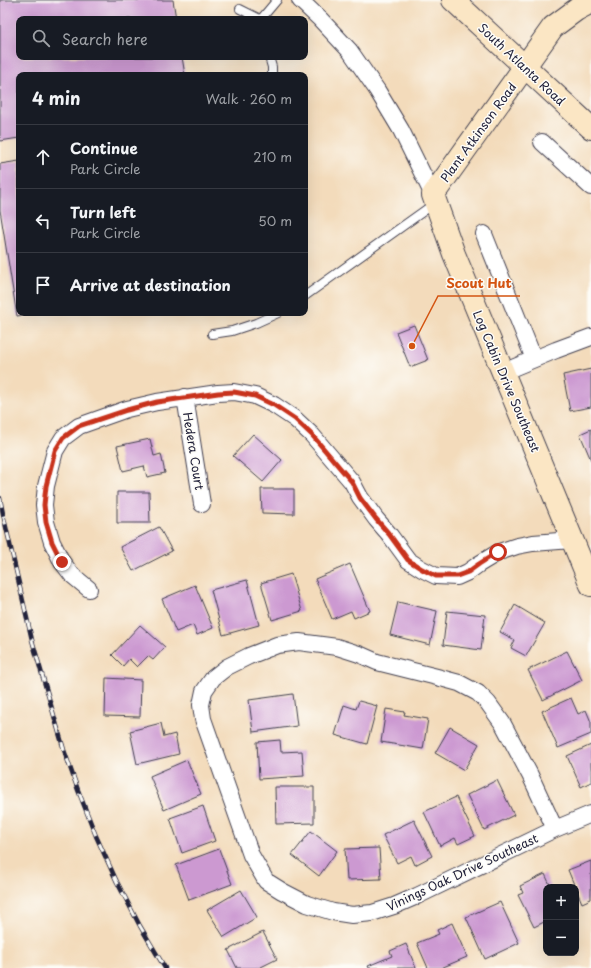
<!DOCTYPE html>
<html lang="en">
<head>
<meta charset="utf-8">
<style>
  :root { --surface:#171b24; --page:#242831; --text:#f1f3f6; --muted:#9ea1a6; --line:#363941 }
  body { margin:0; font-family:"Playpen Sans",sans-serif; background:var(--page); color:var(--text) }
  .controls { position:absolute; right:12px; bottom:12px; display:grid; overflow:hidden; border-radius:8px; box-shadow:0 4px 16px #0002 }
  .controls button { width:36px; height:36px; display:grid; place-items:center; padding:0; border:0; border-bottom:1px solid var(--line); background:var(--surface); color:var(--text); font:20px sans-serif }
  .stop { position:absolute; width:12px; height:12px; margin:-9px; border:3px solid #c8321e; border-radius:50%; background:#fff }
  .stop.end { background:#c8321e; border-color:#fff; box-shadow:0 1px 4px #0008 }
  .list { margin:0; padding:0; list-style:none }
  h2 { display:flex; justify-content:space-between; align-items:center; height:52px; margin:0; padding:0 16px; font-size:17px }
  h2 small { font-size:13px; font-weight:400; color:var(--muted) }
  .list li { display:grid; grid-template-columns:26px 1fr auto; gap:12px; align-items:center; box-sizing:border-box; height:64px; padding:0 16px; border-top:1px solid var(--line) }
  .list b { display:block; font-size:15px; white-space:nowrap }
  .list p { margin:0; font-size:13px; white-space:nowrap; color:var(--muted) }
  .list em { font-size:13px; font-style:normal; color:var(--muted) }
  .icon { flex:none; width:22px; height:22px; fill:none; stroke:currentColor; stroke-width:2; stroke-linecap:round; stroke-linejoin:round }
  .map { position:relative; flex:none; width:591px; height:968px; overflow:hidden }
  .search { position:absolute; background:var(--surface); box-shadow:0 4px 16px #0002; left:16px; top:16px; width:292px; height:44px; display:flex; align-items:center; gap:10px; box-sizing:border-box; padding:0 14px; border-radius:8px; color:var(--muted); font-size:15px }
  .panel { position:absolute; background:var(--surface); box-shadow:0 4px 16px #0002; left:16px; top:72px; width:292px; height:244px; border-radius:8px }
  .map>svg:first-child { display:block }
  .building { fill:#cc99d1 }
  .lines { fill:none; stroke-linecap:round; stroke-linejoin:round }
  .lane-casing { stroke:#413e4e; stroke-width:10 }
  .street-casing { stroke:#413e4e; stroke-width:18 }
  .secondary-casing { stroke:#413e4e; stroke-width:24 }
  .lane { stroke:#fff; stroke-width:8 }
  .street { stroke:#fff; stroke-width:16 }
  .secondary { stroke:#fbe6c4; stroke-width:22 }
  .rail-casing { stroke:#22223b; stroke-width:4.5 }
  .rail { stroke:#fdfcf7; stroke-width:3; stroke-dasharray:9; stroke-linecap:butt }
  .route { stroke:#c8321e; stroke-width:5 }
  .labels { text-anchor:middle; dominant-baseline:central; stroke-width:3; stroke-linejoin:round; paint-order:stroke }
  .street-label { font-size:12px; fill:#22223b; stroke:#fdfcf7 }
  .leader { fill:none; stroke:#d45411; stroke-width:1.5 }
  .callout-dot { fill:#d45411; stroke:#fdfcf7; stroke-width:1.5 }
  .callout-label { font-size:13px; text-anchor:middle; font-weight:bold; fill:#d45411; stroke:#fdfcf7; stroke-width:3; stroke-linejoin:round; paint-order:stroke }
</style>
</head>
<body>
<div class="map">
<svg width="591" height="968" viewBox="0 0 591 968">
  <rect width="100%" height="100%" fill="#fdfcf7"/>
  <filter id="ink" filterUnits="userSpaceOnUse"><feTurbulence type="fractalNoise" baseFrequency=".025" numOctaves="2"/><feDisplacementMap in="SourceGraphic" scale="8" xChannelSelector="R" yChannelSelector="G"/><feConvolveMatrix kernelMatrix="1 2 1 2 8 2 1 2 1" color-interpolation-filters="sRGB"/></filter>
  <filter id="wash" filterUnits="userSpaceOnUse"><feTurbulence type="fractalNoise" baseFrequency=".012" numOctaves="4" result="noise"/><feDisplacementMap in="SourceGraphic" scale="16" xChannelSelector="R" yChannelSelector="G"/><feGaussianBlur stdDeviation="0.9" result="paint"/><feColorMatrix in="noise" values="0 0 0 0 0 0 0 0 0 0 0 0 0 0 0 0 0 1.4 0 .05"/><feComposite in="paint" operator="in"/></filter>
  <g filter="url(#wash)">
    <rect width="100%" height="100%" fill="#f3dbbb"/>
    <g id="blocks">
      <path class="building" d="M0,0h173l3,19h-157v38h163l3,18h-166v63l-19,3z
        M19,161v152h10v1l-12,2 -17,-106v-46z
        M414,325l14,35 -18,7 -14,-35z
        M591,369v38l-21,4 -7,-36z
        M591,429v31l-11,-26z
        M253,434l29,26 -19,22 -30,-26z
        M150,439l4,17 7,-2 4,19 -18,4 -3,-11 -21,5 -6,-25z
        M261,489h33v25l-32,-1z
        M117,492h32l1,31h-33z
        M159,527l13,24 -39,20 -13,-24z
        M350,564l20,47 -16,7 -3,-7 -19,8 -17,-40z
        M291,574l11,37 -30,9 -11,-37z
        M247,580l12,45 -36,10 -12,-45z
        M195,585l18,43 -16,7 -4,-10 -17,7 -14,-33z
        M398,602l39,9 -7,34 -40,-10z
        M515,605l30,18 -19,33 -15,-8 4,-8 -15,-8z
        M447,611l38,4 -4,35 -38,-5z
        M140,625l25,22 -12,13 -5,-4 -11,11 -8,-8 -6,7 -11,-11z
        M567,651l15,29 -39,20 -15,-30z
        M106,678l35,2 -1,37 -35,-1z
        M293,694l4,32 -44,6 -4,-32z
        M571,698l7,16 8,-4 5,12v12l-33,14 -16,-37z
        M359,701l18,5 -10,38 -32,-9 9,-30 12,4z
        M386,709l19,3 -1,3 24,4 -5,30 -42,-7z
        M161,723l3,14 11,-3 4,20 -42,10 -7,-33z
        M450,727l29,17 -15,26 -29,-17z
        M280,740l1,12 21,-1 2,25 -45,3 -2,-37z
        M591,745v37l-10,5 -14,-31z
        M187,760l14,34 -37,16 -14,-34z
        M497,780l17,35 -30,15 -17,-35z
        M275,787h39v36l-38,1z
        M456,797l19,39 -17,8 -3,-6 -15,8 -16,-34z
        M203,806l12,35 -33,12 -12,-35z
        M414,820l18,36 -17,9 -4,-9 -14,7 -14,-28z
        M311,831l26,20 -18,25 -27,-21z
        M379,848l2,31 -34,1 -2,-31z
        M219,849l13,35 -43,16 -13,-35z
        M591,861v38l-9,4 -6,-14v-2h-1l-7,-17z
        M545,874l6,13h-5v34l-12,6 -16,-32 5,-2 -3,-7z
        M241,890l16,27 -33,20 -17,-27z
        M500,902l19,41 -34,16 -19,-42z
        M452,923l15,34 -26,11h-13l-11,-25 22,-9 -2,-4z
        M263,932l14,27 -18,9h-22l-9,-18z
        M406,944l10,24h-47l-1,-2 24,-10 -2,-5z"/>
    </g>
  </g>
  <g filter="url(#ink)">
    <use href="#blocks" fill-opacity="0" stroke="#413e4e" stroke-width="1"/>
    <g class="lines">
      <g class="lane-casing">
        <path id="lane" d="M240,9l20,10
          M261,19l16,-19
          M269,57l3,10v8
          M305,296l130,-93
          M212,334l20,-3 24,-8 22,-10"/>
      </g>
      <g class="street-casing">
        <path id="street" d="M300,0l20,19 30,32 27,39 24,40 32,65
          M542,142l49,45
          M484,234l50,125
          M503,372l53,-22 35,-13
          M185,397l17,107
          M89,589l-17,-14 -10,-13 -10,-20 -6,-20 -2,-17 2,-19 9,-35 8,-13 16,-12 48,-17 30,-7 61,-9 16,-1 21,4 19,9 21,14 17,16 40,47 8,15 16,22 13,15 19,26 14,9 14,7 21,1 11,-5 11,-8 20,-12 18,-6 16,-3 39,-3
          M299,642l38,5 22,7 18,8 60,15 22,6 19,10 10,10 15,21 27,51 25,54 -138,67 -23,10 -22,7 -20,2 -19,-3 -26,-8 -25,-13 -16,-10 -15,-26 -48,-136 -2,-14 3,-14 9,-13 14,-11 22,-11 28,-11z
          M555,829l36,-15"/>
      </g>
      <g class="secondary-casing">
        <path id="secondary" d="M453,0l138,128
          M591,2l-15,8 -23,17 -120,168 21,59 137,331"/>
      </g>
      <use href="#lane" class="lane"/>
      <use href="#street" class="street"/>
      <use href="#secondary" class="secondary"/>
      <g class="rail-casing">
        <path id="rail" d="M0,498l3,16 29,126 32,110 14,40 18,46 21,46 23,44 25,42"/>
      </g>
      <use href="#rail" class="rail"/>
    </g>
  </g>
  <g class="lines" filter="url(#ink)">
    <path class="route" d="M62,562l-10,-20 -6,-20 -2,-17 2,-19 9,-35 8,-13 16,-12 48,-16 30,-8 61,-9 16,-1 21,4 19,9 21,14 17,16 40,47 8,16 16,21 13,15 19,26 14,9 14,7h21l11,-4 11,-8 19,-12"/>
  </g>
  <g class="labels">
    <g class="street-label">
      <text transform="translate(522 64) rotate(43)">South Atlanta Road</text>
      <text transform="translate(478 132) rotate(-54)">Plant Atkinson Road</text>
      <text transform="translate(507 381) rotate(67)">Log Cabin Drive Southeast</text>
      <text transform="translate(194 451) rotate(81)">Hedera Court</text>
      <text transform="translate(462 872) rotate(-25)">Vinings Oak Drive Southeast</text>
    </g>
  </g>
  <path class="leader" d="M412 346L438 296H520"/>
  <circle class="callout-dot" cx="412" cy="346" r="4"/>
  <g class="callout-label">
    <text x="479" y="288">Scout Hut</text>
  </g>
</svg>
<div class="controls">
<button>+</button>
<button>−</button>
</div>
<div class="stop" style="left:498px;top:552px"></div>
<div class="stop end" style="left:62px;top:562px"></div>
<div class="search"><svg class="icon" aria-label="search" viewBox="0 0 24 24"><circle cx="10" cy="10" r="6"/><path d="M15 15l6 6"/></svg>Search here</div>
<section class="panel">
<h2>4 min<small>Walk · 260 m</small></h2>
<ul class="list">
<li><svg class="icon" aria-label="ahead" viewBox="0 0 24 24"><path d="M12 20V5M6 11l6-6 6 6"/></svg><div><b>Continue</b><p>Park Circle</p></div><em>210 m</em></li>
<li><svg class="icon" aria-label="left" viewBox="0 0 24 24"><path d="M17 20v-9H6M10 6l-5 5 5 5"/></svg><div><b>Turn left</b><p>Park Circle</p></div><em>50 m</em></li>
<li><svg class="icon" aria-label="arrive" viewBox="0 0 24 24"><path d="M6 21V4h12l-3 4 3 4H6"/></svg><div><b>Arrive at destination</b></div></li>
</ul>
</section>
</div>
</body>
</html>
